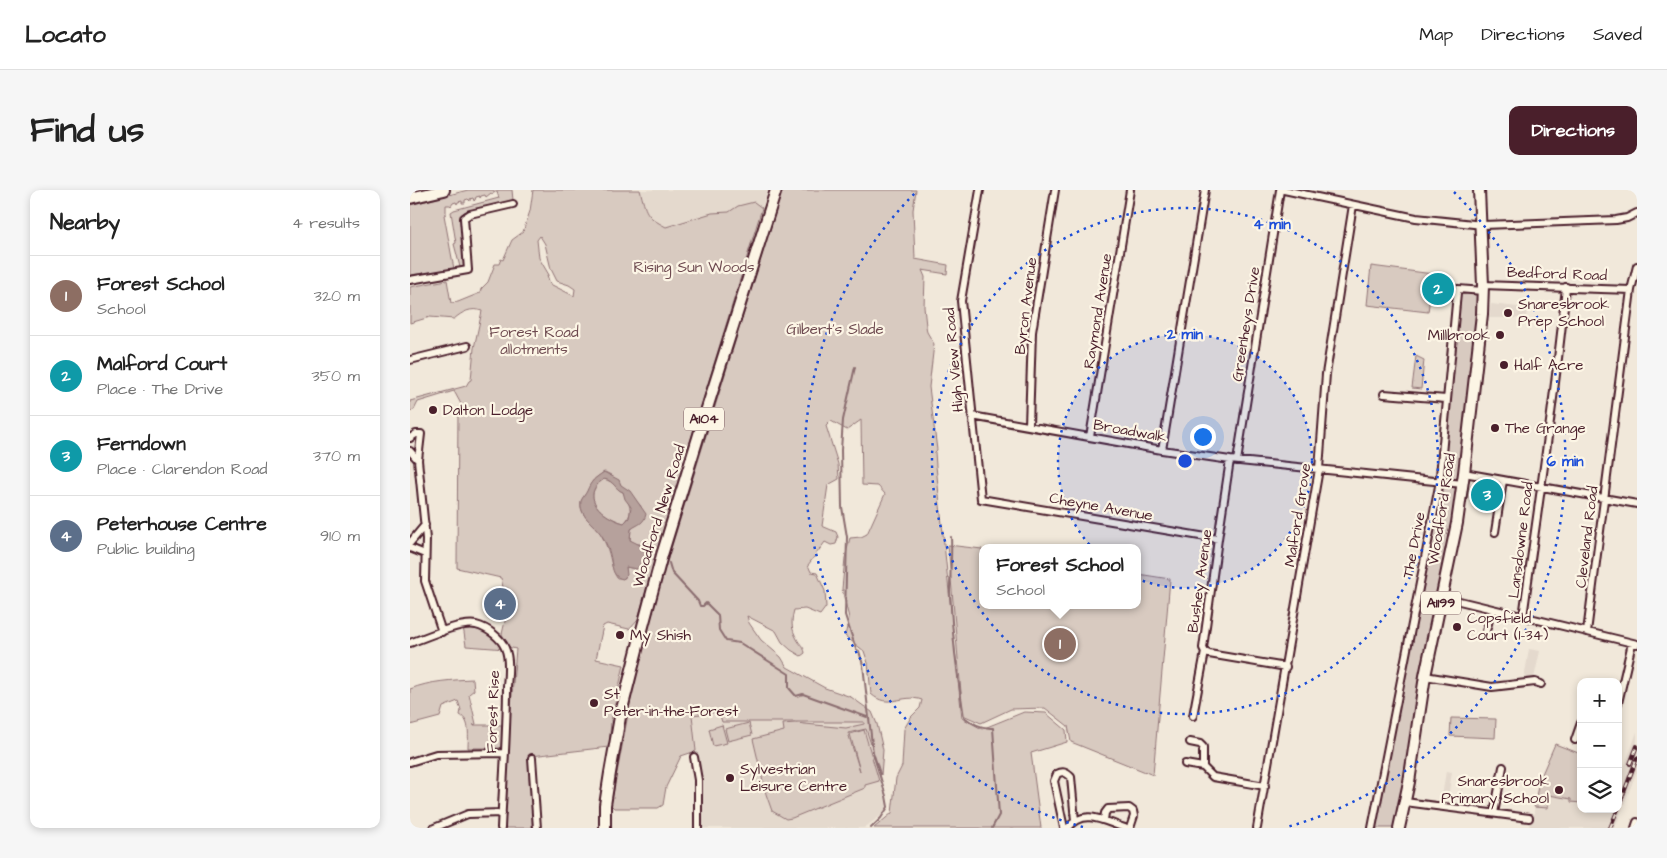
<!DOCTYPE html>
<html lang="en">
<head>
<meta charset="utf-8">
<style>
  :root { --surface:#fff; --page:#f6f6f6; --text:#222; --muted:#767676; --line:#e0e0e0; --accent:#4a1f2b }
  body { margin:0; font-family:"Architects Daughter",sans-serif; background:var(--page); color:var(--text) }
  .controls { position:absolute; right:15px; bottom:15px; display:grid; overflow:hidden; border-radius:10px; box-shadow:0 2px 8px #0003 }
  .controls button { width:45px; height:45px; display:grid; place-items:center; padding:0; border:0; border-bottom:1px solid var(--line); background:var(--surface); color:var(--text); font:25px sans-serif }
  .you { position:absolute; left:792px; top:246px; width:18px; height:18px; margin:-12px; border:4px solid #fff; border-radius:50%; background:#1a73e8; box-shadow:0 0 0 8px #1a73e833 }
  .badge { display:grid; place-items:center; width:32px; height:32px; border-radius:50%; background:var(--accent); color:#fff; font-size:16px; font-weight:700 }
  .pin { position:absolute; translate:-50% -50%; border:2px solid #fff; box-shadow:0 1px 5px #0006 }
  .popup { position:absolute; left:569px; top:354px; width:162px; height:65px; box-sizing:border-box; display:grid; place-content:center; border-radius:10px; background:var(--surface); filter:drop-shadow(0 1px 4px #0005); font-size:16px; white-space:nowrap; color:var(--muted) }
  .popup b { font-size:19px; color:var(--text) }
  .popup::after { content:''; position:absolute; left:50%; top:100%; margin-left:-10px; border:10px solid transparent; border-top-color:var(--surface) }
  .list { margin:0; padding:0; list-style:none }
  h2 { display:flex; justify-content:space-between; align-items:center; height:65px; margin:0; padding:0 20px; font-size:21px }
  h2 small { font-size:16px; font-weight:400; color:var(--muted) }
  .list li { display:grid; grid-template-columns:32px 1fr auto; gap:15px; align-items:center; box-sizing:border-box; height:80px; padding:0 20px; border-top:1px solid var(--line) }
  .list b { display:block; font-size:19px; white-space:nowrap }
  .list p { margin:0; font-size:16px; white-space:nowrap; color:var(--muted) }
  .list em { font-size:16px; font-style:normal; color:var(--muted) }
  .icon { flex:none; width:28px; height:28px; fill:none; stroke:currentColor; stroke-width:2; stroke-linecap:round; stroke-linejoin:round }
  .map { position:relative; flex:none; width:1227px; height:638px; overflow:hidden; border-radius:10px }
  header { display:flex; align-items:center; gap:30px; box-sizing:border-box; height:70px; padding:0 25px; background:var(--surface); border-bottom:1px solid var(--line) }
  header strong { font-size:24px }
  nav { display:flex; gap:28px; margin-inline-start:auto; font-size:18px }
  .intro { display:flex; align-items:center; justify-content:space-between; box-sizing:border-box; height:120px; padding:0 30px }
  h1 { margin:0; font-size:35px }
  .button { padding:12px 22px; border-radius:10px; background:var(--accent); color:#fff; font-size:18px; font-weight:700 }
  main { display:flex; gap:30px; padding:0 30px }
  aside { flex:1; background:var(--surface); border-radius:10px; box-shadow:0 2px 8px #0003 }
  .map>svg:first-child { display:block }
  .built { fill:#e4d9cd }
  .green { fill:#d8cac0; stroke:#917476; fill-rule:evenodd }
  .water { fill:#b6a19c; stroke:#8b6d6f; fill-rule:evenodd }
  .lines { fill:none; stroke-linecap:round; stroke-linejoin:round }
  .stream { stroke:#8b6d6f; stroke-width:2 }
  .street-casing { stroke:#4a1f2b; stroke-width:10 }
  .primary-casing { stroke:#4a1f2b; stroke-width:14 }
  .street { stroke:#fcf5e5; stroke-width:6 }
  .primary { stroke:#fcf5e5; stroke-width:10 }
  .rail-casing { stroke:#4a1f2b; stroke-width:4 }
  .rail { stroke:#fcf5e5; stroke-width:2; stroke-dasharray:5.5; stroke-linecap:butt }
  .ring { fill:none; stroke:#1d4ed8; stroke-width:2.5; stroke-dasharray:2.5 5 }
  .poi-dot { fill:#4a1f2b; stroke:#fcf5e5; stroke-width:2 }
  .labels { text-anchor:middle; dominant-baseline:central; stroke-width:4.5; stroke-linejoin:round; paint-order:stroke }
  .shield { fill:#fcf5e5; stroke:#7f5f63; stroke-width:1 }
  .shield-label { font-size:14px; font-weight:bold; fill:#4a1f2b }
  .park-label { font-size:15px; fill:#6e4a50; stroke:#fcf5e5 }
  .street-label { font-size:15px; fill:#4a1f2b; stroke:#fcf5e5 }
  .poi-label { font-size:15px; fill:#4a1f2b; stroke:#fcf5e5; text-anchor:start }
  .centre { fill:#1d4ed8; stroke:#fcf5e5; stroke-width:2.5 }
  .ring-label { font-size:15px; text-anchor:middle; font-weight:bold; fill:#1d4ed8; stroke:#fcf5e5; stroke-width:4.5; stroke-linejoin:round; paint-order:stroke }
</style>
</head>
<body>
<header>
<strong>Locato</strong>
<nav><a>Map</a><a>Directions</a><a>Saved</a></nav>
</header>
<div class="intro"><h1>Find us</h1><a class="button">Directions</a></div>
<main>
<aside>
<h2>Nearby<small>4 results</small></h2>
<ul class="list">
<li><span class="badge" style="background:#8d6e63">1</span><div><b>Forest School</b><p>School</p></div><em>320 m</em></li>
<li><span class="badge" style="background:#0f9aa8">2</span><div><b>Malford Court</b><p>Place · The Drive</p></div><em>350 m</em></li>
<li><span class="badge" style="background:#0f9aa8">3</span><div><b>Ferndown</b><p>Place · Clarendon Road</p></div><em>370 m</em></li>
<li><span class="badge" style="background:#5c6f8a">4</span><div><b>Peterhouse Centre</b><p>Public building</p></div><em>910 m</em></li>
</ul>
</aside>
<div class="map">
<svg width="1227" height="638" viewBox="0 0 1227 638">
  <rect width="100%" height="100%" fill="#f1e8da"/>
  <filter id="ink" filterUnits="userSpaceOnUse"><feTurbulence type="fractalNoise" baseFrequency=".02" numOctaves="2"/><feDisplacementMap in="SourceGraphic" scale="10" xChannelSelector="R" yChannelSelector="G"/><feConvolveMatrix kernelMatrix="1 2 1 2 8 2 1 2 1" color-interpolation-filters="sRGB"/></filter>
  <g filter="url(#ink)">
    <path class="built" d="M213,0h145l-6,18 -124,35z
      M1081,114l36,4 -1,10h-37z
      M1119,459l11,2 -6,27 -10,1z
      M310,522l2,10h142l17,53 6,36 -23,17h-161l-4,-22 3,-23 -6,-32 -4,-36z
      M1227,542v39l-22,57h-84l-3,-5 1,-5 5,-5 1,-13 4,-19 16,-37 26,10v55h37v-40l5,1z
      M1036,581l6,1 -4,26 -6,-1z"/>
    <path class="green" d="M58,0h44l1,10 -49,12 -3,3 -1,5 4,46 -1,2 -8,2 5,-3 -6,-23 2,-1 -5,-31 3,-2 45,-12 -2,-6 -4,1 -1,2 -1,-2 -5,4 -1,-2 -4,1 -1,2v-2l-4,1 -1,3 -1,1 -1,-3 -3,1v2l-2,-2 -3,1v3h-3v-2l-4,1 -1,2 -1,-2 -3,1 -2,3 -1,-1h-4v9l-2,1 10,54 -44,6v-70z
      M123,0h107c6,22 5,26 26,37l46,-14 17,-1 9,-6 16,-4 8,6 -96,312 -28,99 -9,10 -22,-5 -4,2 -7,33 28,6 -13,56 -2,26 -78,9c-6,18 3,51 1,72h-28l3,-74 9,-105 -8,-2 -6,-13 8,-34 -5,-4 -4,-18 -44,-10 1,-160 3,-4 -7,-13 -36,11 -4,8 -4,1v-10l56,-15 3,-5 2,-1 3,-32 8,-37c-11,-4 -20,1 -28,8l-24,-2 -20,6v-36l37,-7 4,23 7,-1 22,-9 1,-4 7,-7 7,-18h4l2,-5 2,1 9,-20 11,-8 7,-21zM130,46l5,8 6,25 6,12 12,4 6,4 -1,7 -24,-12 -3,-9h2l-10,-17 -2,-18zM195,282l6,3 30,31 -7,21 -3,2 -1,11 5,4h5l-4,25 -10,-2 -1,11h-8c-6,-9 -6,-22 -11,-33 -2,-4 -3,-7 -5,-11 -7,-10 -22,-18 -20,-32 1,-4 4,-7 6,-10 5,-12 6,-13 18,-20z
      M372,0h134l-3,20 2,49 33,6 -1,9 -25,-4 3,7 -1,30 2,19 1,6 7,12 -5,43 8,63 -2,2 1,14 26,252 20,11 42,-17 22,1 20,17 1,12 -36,11 10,75h-167l18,-15 4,-35 6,-12 2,-37 7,-12 9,-9 2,-8c-20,-7 -33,10 -51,-6l-3,-31 -4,-12 -19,-15 4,-18 -7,-29 3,-31 5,-20 11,-1 6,-3 18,-40 -7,-8 -16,-1 -1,-65 -14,10 -16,-9 -5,5 12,38 1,15 -11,6 -6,41 14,6 2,5 -2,7 -5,1 -6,-3 -17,23 3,7 6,1 8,18 1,16 -6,8 -15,-6 -11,1c-3,12 -3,18 3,29 3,6 7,7 8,14l-4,3 -10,-6 -9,-8 -6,-11 -29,-15 2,7 12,17 20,17 6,10 38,21 26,9 21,15 5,12 6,26 -2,25 -15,-46 -18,4 12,38 -10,-37 14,-4 15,51 -14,4v3l-73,30 -6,1 -14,-8 -6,-17 -13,-55 31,-8 -1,-7 12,-1 51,5 18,-4v-2h-142l-3,-10 -27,3 4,36 -15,5 -15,31 -3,18 -5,3h-44l-3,-3 22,-117 28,-107z
      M961,76l62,8 -5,38 -61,-7z
      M1053,102l14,1 2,3 -14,138h-2l-5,45h-13l-2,-3 18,-182z
      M1006,166l8,4 -3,29 -9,-1z
      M194,289c11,3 11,10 19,13 6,12 12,20 1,31 -21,-6 -46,-26 -20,-44z
      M1032,296l15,2 -1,4 1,1 -4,29 -36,176h-1l-3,22 1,1 -9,60 -9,47h-21z
      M538,355l34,4v56h156v-31l32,5 -17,196 -82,-33 -3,-16 -23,-18 -34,1 -30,14 -18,-8z
      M53,436l26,5 17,18 -40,-3z
      M63,489l1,11 -5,4 7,30 -3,1h30l-2,22 -2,1h-31c0,-11 3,-27 -8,-33l1,-5 -3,-9 -15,6 -3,10 -30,8v-36c20,-8 42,-9 63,-10z
      M1041,528l45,1 -1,19 -45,-2z
      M339,533l3,12 -24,6 -3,-12z
      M312,535l5,18 -14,3 -4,-17z
      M1145,554l26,10v49l-10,-1v-3l-22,-4 -1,13 -14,-1 5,-26z"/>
    <path class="water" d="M194,282l15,8 2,5 9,6 16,23c-2,10 -8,10 -15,15l-1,11 14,7 5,11 -6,8 -7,3 -10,-2 1,8 -4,4c-13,-2 -10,-17 -14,-28 -2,-6 -5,-13 -9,-18 -7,-10 -21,-17 -19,-32 1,-3 4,-6 6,-10 4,-10 8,-13 17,-19zM194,289c11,2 10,10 19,13l2,7 6,8 -2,11 -5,5c-21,-5 -46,-27 -20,-44z"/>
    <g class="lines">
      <path class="stream" d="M445,177l-12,53 -2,30 1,57 5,30 -2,78 11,34 3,2 4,14 10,88 13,43 2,11 -7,11 -10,10
        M541,347c1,18 -1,36 -1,54 2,42 7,84 14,126 9,7 18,12 29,11l6,87 -7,13
        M259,373l3,10 26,28 2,5h3l3,-3 12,12 1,15 7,11 14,2 49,31v14l7,8 7,-2 64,23"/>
      <g class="street-casing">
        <path id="street" d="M570,0l-19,111 20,198 237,40
          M874,0l132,28 67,7 133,-5 11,-2 10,-5
          M0,90l58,-10 -4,-52 6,-4 43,-10
          M1073,95l148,5
          M0,170l57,-14
          M974,204l62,5
          M562,226l190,34 68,10 233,24
          M619,235l3,-93 23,-142
          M680,247l40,-247
          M0,248l6,-4h5l-3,26 8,79 -1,42 17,51
          M752,260l43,-260
          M0,261l8,9
          M820,270l-12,79 -15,109 2,4 4,2 77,13
          M827,271l43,-271
          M1054,283l173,31
          M1085,342l8,-52
          M0,353l15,-18
          M0,358l15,6
          M1033,407l194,47
          M1113,427c15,-110 32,-219 43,-330
          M1076,441l6,-22
          M1177,442l44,-342 6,-24
          M0,453c17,-6 49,-21 66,-18 12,3 25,13 29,23 5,11 3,27 2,38 0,48 -4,95 -6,142
          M1015,486l67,11 43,-5 6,2
          M1208,513l14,-60
          M783,526l12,-64
          M1165,550l6,-17
          M780,552l10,2 3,3v20l10,10 52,9
          M284,567l4,23v48
          M122,568l5,70
          M0,572l26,-8 69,-1
          M775,574l18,3
          M995,612l124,16
          M1084,623l9,-46
          M694,630l1,-7 3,-4 21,-1 4,3 1,5 -4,12
          M24,638l34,-14 34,-1
          M654,638l-10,-47 3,-7c6,-3 9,-2 14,3l4,44
          M658,638c17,-21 37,-6 57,0
          M847,638l62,-359 7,-95 27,-169
          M962,638l67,-342 18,-193 1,-4 25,2
          M1225,638l2,-6"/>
      </g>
      <g class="primary-casing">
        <path id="primary" d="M0,8l34,-8
          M195,638v-23l5,-32 10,-56 23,-91 19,-71 47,-153 67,-212
          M989,638l10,-46 16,-106 32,-153 7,-50 18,-159 1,-29 -4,-95"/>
      </g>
      <use href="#street" class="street"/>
      <use href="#primary" class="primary"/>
      <g class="rail-casing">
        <path id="rail" d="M1220,574l7,-18
          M1208,618l19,-50
          M1200,638l8,-19"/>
      </g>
      <use href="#rail" class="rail"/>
    </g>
  </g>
  <circle cx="775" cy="271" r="127" fill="#1d4ed8" fill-opacity=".12"/>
  <g class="ring">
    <circle cx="775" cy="271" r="127"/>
    <circle cx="775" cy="271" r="253"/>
    <path d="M673 637A380 380 0 0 1 506 2M1044 2A380 380 0 0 1 877 637"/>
  </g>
  <g class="poi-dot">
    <circle cx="1098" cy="123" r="5"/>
    <circle cx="1090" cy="145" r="5"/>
    <circle cx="1094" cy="175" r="5"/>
    <circle cx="23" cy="220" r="5"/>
    <circle cx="1085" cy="238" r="5"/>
    <circle cx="1047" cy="437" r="5"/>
    <circle cx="210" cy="445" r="5"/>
    <circle cx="184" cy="513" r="5"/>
    <circle cx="320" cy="588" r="5"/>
    <circle cx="1149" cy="600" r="5"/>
  </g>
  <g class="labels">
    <g class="shield">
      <rect x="274" y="217.5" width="40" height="23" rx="4"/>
      <rect x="1011" y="401.5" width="40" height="23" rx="4"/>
    </g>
    <g class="shield-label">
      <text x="294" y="229">A104</text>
      <text x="1031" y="413">A1199</text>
    </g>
    <g class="park-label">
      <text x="284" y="77">Rising Sun Woods</text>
      <text x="425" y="139">Gilbert's Slade</text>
      <text x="124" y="142">Forest Road<tspan x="124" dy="17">allotments</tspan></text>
    </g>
    <g class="street-label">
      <text transform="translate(1147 84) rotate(2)">Bedford Road</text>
      <text transform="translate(616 116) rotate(-83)">Byron Avenue</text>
      <text transform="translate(688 121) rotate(-81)">Raymond Avenue</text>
      <text transform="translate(836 134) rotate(-81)">Greenheys Drive</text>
      <text transform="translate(544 170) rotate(-95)">High View Road</text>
      <text transform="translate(720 241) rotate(10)">Broadwalk</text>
      <text transform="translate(691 317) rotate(10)">Cheyne Avenue</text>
      <text transform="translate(1032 319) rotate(-81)">Woodford Road</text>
      <text transform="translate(888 325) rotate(-81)">Malford Grove</text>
      <text transform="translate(249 326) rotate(-73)">Woodford New Road</text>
      <text transform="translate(1177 347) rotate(-83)">Cleveland Road</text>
      <text transform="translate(1111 350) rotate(-83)">Lansdowne Road</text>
      <text transform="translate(1004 355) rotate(-79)">The Drive</text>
      <text transform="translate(790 391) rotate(-82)">Bushey Avenue</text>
      <text transform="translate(83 522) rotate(-88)">Forest Rise</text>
    </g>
    <g class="poi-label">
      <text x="1108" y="114">Snaresbrook<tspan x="1108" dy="17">Prep School</tspan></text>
      <text x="1080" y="145" text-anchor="end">Millbrook</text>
      <text x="1104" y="175">Half Acre</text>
      <text x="33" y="220">Dalton Lodge</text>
      <text x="1095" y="238">The Grange</text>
      <text x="1057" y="428">Copsfield<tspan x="1057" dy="17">Court (1-34)</tspan></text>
      <text x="220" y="445">My Shish</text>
      <text x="194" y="504">St<tspan x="194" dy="17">Peter-in-the-Forest</tspan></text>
      <text x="330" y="579">Sylvestrian<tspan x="330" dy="17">Leisure Centre</tspan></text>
      <text x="1139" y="591" text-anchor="end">Snaresbrook<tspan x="1139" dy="17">Primary School</tspan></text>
    </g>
  </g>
  <circle cx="775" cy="271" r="8" class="centre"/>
  <g class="ring-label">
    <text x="862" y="39">4 min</text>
    <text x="775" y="149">2 min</text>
    <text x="1155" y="276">6 min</text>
  </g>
</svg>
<div class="controls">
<button>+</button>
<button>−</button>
<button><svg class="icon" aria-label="layers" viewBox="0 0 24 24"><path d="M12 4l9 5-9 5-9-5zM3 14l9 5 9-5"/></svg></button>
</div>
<div class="you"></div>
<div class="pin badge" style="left:650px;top:454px;background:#8d6e63">1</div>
<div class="popup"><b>Forest School</b>School</div>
<div class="pin badge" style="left:1028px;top:99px;background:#0f9aa8">2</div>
<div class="pin badge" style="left:1077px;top:305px;background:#0f9aa8">3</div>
<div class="pin badge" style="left:90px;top:414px;background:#5c6f8a">4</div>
</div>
</main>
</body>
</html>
